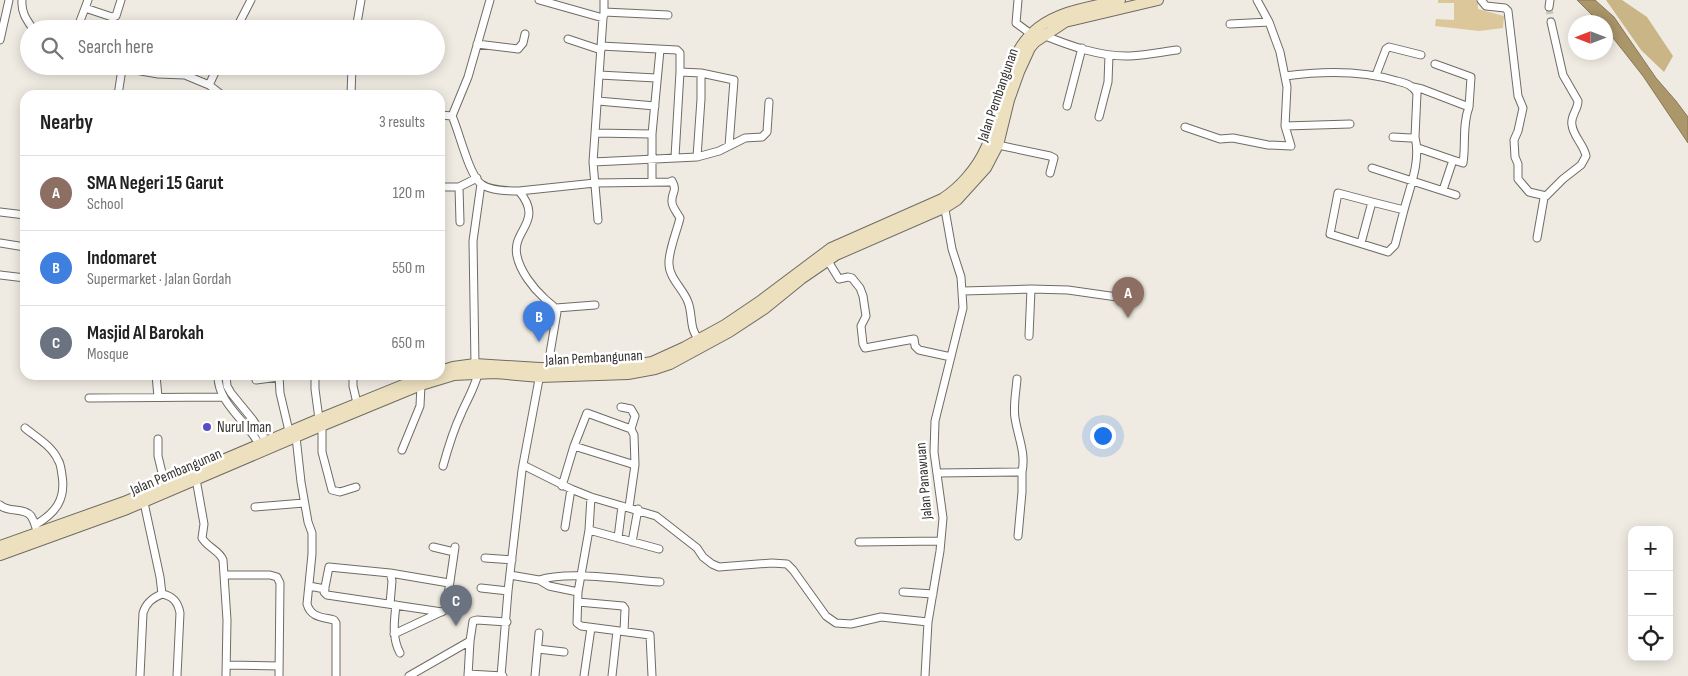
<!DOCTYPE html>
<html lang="en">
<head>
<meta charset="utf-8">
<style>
  :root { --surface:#fff; --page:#f6f6f6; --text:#222; --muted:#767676; --line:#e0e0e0; --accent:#0b8043 }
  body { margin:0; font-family:"Sofia Sans Condensed",sans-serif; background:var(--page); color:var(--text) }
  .controls { position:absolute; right:15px; bottom:15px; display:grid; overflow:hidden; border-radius:10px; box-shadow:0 2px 12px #0003 }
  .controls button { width:45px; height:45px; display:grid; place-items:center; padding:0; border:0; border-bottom:1px solid var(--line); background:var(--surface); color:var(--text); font:25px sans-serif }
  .compass { position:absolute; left:1568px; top:15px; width:45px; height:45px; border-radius:50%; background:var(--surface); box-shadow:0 2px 12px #0003; rotate:270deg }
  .you { position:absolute; left:1102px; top:435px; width:18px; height:18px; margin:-12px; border:4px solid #fff; border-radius:50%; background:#1a73e8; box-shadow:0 0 0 8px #1a73e833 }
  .badge { display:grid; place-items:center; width:32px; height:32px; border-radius:50%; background:var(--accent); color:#fff; font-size:16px; font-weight:700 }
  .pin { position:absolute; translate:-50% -41px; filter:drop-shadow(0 1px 2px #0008) }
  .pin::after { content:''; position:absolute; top:26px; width:18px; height:15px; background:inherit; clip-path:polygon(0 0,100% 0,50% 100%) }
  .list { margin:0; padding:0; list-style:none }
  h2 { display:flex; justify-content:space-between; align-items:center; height:65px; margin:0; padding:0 20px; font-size:21px }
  h2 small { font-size:16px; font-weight:400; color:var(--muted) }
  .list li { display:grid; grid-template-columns:32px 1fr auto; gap:15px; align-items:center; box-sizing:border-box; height:75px; padding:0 20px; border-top:1px solid var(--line) }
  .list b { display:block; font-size:19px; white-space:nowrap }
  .list p { margin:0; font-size:16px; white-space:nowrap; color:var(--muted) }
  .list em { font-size:16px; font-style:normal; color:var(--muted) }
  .icon { flex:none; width:28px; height:28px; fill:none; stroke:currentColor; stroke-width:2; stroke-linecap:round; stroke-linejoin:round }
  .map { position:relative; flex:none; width:1688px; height:676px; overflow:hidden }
  .search { position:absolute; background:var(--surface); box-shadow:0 2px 12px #0003; left:20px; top:20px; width:425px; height:55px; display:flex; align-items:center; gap:12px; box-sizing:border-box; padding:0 18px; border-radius:28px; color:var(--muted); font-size:19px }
  .panel { position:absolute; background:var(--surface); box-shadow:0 2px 12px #0003; left:20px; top:90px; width:425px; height:290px; border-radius:15px }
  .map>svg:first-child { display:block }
  .green { fill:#dcc79b }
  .forest { fill:#cab587 }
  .water { fill:#ac976a; stroke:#887958 }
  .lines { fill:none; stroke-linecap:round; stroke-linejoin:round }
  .minor-tunnel { stroke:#cbc6be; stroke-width:7; stroke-dasharray:7 3.5; stroke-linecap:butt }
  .minor-casing { stroke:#706c64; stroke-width:9 }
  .secondary-casing { stroke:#706c64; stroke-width:12 }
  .minor { stroke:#fff; stroke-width:7 }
  .secondary { stroke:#ece0bf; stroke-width:10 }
  .poi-dot { fill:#584ec6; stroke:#fff; stroke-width:2 }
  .labels { text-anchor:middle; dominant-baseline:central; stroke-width:5; stroke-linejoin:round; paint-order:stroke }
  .street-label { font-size:15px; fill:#35332f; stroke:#fff }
  .poi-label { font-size:15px; fill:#35332f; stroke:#fff; text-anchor:start }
</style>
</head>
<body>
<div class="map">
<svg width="1688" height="676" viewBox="0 0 1688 676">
  <rect width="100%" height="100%" fill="#f0ebe2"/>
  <path class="green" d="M1438,0h40v9l26,7 -1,12 -24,3 -44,-5 1,-7 18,1v-17h-16z"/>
  <path class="forest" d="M1606,0h16l25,17 26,39 -9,16 -23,-22z"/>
  <path class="water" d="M1577,0h18l19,17 42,61 20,23 12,16v26l-45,-67 -37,-47v-7h-7z"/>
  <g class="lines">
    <path class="minor-tunnel" d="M1549,7l2,15"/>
    <g class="minor-casing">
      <path id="minor" d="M22,0c-1,12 4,19 11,29
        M539,0l64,18 -10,144 5,58
        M1018,0l-2,23 15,11
        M1481,0l5,6 19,2 3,3 10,85 5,12 -5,23 -4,9 1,17 3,7v15l11,13 17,4
        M1549,7l1,-7
        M85,8l3,-8
        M604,12l64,3
        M604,15v-15
        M1230,24l39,-2
        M77,29l8,-21 27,9 4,-1 5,-16
        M236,29l15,-29
        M356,29l5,-29
        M1043,35c27,11 58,22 87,21 16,-1 32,-4 47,-6
        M568,39l33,11
        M0,40l9,-40
        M477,44l41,5 5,-6 2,-9
        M601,46l76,4 3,3v19
        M1435,64l36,13 -2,30
        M113,66l45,8 27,1 24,10 13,10
        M599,75l57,3
        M1376,75l10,-26 3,-2 32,8
        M1285,76c37,-5 76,-6 112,5 8,2 16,4 20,12l-2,44 -4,1 -18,-1
        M209,85l9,-19
        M1413,87l9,2 47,18c-7,18 -3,38 -6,56l-10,-3
        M118,95l4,-26
        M351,95l1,-29
        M598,101l57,5
        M1067,106l15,-58
        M440,115l12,1c7,15 17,59 29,68 10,7 27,7 38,7 26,31 -8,39 -2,65 3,15 16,32 27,42 4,5 11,7 13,14l-10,59
        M452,116l16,-39 22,-77
        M1099,117l9,-35 1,-27
        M1285,126l65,-2
        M1185,127l35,12 13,-1 35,7 23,1 -6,-20 2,-39 -7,-35 -11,-30 -12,-22
        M595,133l57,1
        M998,145l52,11 4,2 -4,15
        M1418,148l35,12 -10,30
        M675,157l5,-85 21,1 33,7 -5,66
        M697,157l4,-58v-26
        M593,162l104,-5 22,-6 26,-13 17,-1 5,-5 2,-30
        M1372,168l84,27
        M652,182v-48l8,-84
        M440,187h19l18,-9
        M459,187l1,35
        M519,191l76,-8 75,-1 2,-1c6,11 -1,11 0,21 0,5 6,12 8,16 -3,13 -12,34 -11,46 0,14 15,26 19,38 5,12 1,28 11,37
        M1372,202l-34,-9 -8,41 58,18 7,-7 9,-35
        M0,212l25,3
        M1537,238l7,-40 19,-19 18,-14 5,-9c-2,-11 -13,-20 -14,-31 -2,-9 6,-15 6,-24l-15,-26 -12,-53
        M0,243l25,4
        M1361,243l11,-41 32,8c6,-23 17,-49 11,-73
        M828,261l11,18 9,-2 4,1 8,10 3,8 3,20 -5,10 2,18 2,4 49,-9 1,7 4,4 32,7
        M0,275l25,3
        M1031,289l37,1 56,8
        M963,291l68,-2 -2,47
        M556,308l39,-3
        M475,364l-2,-123 8,-57
        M156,375l2,22
        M218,375c-1,29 32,48 43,73
        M226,375l1,11 4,7 22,27 15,24
        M279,375l1,18 9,38
        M315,375v14l4,30
        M353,375v11l4,17
        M256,380l23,-3
        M89,398l134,-1
        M621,407l10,2 4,7 -4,13 3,6 1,30
        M322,426v26l10,38 8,2 16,-5
        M25,428c11,9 27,18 33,32 3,4 3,10 4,15 4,24 -6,38 -27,50
        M296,437l5,45 7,40 4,11v21l-5,50c4,14 16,13 27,16l2,3v53
        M158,439v17l7,29
        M574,446l61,19 -6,42
        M402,450l18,-44 1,-21
        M523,465l48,24 20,8 65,19 41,32 6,9 9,7 7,3 53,-4 15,1 6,6 33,46 10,7 15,1 30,-7 47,5
        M443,466c5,-18 10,-35 18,-52 6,-14 13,-25 17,-40
        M937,473l85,-1c4,-19 -4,-35 -7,-54 -2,-12 1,-26 2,-39
        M196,479l8,45 -2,14c6,10 17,12 21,22l4,60 -1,56
        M562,486l12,-40 13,-33 44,16
        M591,497l-2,33 -11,62 -1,31 4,3 69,9 2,41
        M0,505c8,8 24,2 31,11 2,3 4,8 5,12
        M255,507l49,-4
        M565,527l6,-38
        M589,530l70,19
        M1018,536l4,-44v-20
        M618,538l4,-32
        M632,542l6,-33
        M859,542l81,-1
        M433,547l21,5
        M485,558l27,2
        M390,573l59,10
        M224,575h46l7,2 3,6 -1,93
        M510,575l29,5 10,6 29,6
        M539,580c30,-10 87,0 121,2
        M309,586l16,3
        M481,588l27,3
        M903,592l30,2
        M162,594c11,2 16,8 18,19l-3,63
        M578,602l45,4 2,3 -1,22
        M390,604l2,-23 -2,-8 -61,-6 -5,25 3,3 115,17 4,-3 9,-62
        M396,605c-2,17 -4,33 4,48
        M394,634l47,-22
        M538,649l26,3
        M227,665l52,1
        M468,674l35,2
        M140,676l3,-63c3,-10 9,-15 19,-19l-2,-17 -17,-79
        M409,676l61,-35
        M468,676l2,-35 3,-20 4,-1 30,2
        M501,676l7,-85 14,-121 18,-96
        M535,676l4,-43
        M584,676l7,-48
        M612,676l5,-45
        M925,676l3,-54 12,-71 3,-33 -9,-66 1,-31 28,-113 -2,-31 -9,-28 -8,-45"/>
    </g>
    <g class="secondary-casing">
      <path id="secondary" d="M440,371l13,-4 22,-3 65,4h50l38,-2 24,-4 33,-15 40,-22 34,-23 72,-54 111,-49c18,-11 35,-31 44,-51 18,-39 15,-91 52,-120 23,-18 55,-21 82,-28
        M0,546l124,-44 195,-83 109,-44
        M0,555l127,-46 192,-82 102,-42 33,-10 41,-2 45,4 88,-3 27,-5 15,-5 59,-32 35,-23 37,-30 35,-24 110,-48 11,-7 29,-32 12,-23 11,-45 10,-28 11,-24 5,-6 30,-20 93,-22"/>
    </g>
    <use href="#minor" class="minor"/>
    <use href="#secondary" class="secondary"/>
  </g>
  <circle class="poi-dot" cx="207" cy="427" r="5"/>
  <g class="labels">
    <g class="street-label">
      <text transform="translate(998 95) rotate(-71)">Jalan Pembangunan</text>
      <text transform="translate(594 358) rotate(-3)">Jalan Pembangunan</text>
      <text transform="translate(176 472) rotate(-23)">Jalan Pembangunan</text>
      <text transform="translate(924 481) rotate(-95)">Jalan Panawuan</text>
    </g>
    <g class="poi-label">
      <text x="217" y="427">Nurul Iman</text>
    </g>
  </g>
</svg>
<div class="controls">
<button>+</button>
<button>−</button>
<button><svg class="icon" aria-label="locate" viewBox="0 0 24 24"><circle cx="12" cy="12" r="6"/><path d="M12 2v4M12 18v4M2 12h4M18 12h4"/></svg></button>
</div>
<svg class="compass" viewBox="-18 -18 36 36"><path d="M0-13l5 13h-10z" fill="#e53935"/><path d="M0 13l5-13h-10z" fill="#767676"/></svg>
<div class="you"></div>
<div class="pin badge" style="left:1128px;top:318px;background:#8d6e63">A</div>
<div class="pin badge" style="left:539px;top:342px;background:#3f7fe0">B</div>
<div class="pin badge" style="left:456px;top:626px;background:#6b7280">C</div>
<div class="search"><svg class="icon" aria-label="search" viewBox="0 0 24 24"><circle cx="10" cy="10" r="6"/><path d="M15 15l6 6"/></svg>Search here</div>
<section class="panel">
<h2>Nearby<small>3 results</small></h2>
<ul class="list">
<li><span class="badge" style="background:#8d6e63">A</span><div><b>SMA Negeri 15 Garut</b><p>School</p></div><em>120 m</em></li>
<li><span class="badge" style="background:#3f7fe0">B</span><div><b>Indomaret</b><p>Supermarket · Jalan Gordah</p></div><em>550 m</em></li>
<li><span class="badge" style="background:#6b7280">C</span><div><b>Masjid Al Barokah</b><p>Mosque</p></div><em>650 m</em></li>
</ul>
</section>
</div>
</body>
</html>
